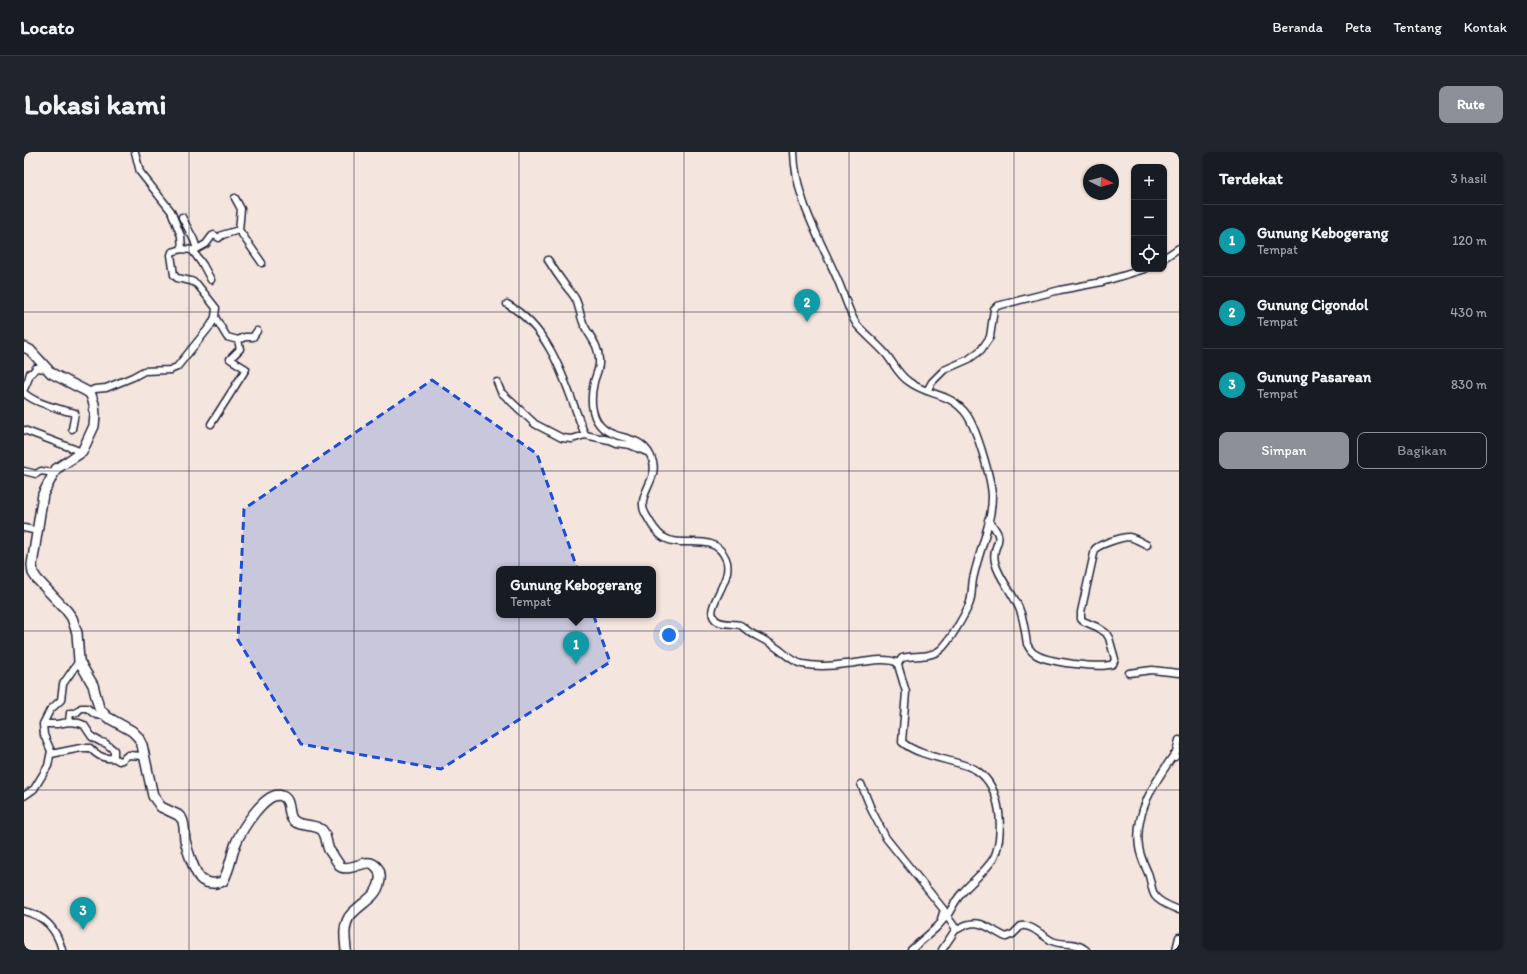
<!DOCTYPE html>
<html lang="id">
<head>
<meta charset="utf-8">
<style>
  :root { --surface:#171b24; --page:#20242c; --text:#f1f3f6; --muted:#9ea1a6; --line:#363941; --accent:#8c9099 }
  body { margin:0; font-family:Itim,sans-serif; background:var(--page); color:var(--text) }
  .controls { position:absolute; right:12px; top:12px; display:grid; overflow:hidden; border-radius:8px; box-shadow:0 1px 3px #0004 }
  .controls button { width:36px; height:36px; display:grid; place-items:center; padding:0; border:0; border-bottom:1px solid var(--line); background:var(--surface); color:var(--text); font:20px sans-serif }
  .compass { position:absolute; left:1059px; top:12px; width:36px; height:36px; border-radius:50%; background:var(--surface); box-shadow:0 1px 3px #0004; rotate:96deg }
  .you { position:absolute; left:645px; top:483px; width:14px; height:14px; margin:-10px; border:3px solid #fff; border-radius:50%; background:#1a73e8; box-shadow:0 0 0 6px #1a73e833 }
  .badge { display:grid; place-items:center; width:26px; height:26px; border-radius:50%; background:var(--accent); color:#fff; font-size:13px; font-weight:700 }
  .pin { position:absolute; translate:-50% -33px; filter:drop-shadow(0 1px 2px #0008) }
  .pin::after { content:''; position:absolute; top:21px; width:14px; height:12px; background:inherit; clip-path:polygon(0 0,100% 0,50% 100%) }
  .popup { position:absolute; left:472px; top:414px; width:160px; height:52px; box-sizing:border-box; display:grid; place-content:center; border-radius:8px; background:var(--surface); filter:drop-shadow(0 1px 3px #0005); font-size:13px; white-space:nowrap; color:var(--muted) }
  .popup b { font-size:15px; color:var(--text) }
  .popup::after { content:''; position:absolute; left:50%; top:100%; margin-left:-8px; border:8px solid transparent; border-top-color:var(--surface) }
  .list { margin:0; padding:0; list-style:none }
  h2 { display:flex; justify-content:space-between; align-items:center; height:52px; margin:0; padding:0 16px; font-size:17px }
  h2 small { font-size:13px; font-weight:400; color:var(--muted) }
  .list li { display:grid; grid-template-columns:26px 1fr auto; gap:12px; align-items:center; box-sizing:border-box; height:72px; padding:0 16px; border-top:1px solid var(--line) }
  .list b { display:block; font-size:15px; white-space:nowrap }
  .list p { margin:0; font-size:13px; white-space:nowrap; color:var(--muted) }
  .list em { font-size:13px; font-style:normal; color:var(--muted) }
  .actions { display:flex; gap:8px; padding:12px 16px }
  .actions a { flex:1; padding:9px 0; border:1px solid var(--accent); border-radius:8px; text-align:center; font-size:14px; color:var(--accent) }
  .actions .main { background:var(--accent); color:#fff }
  .icon { flex:none; width:22px; height:22px; fill:none; stroke:currentColor; stroke-width:2; stroke-linecap:round; stroke-linejoin:round }
  .map { position:relative; flex:none; width:1155px; height:798px; overflow:hidden; border-radius:8px }
  header { display:flex; align-items:center; gap:24px; box-sizing:border-box; height:56px; padding:0 20px; background:var(--surface); border-bottom:1px solid var(--line) }
  header strong { font-size:19px }
  nav { display:flex; gap:22px; margin-inline-start:auto; font-size:14px }
  .intro { display:flex; align-items:center; justify-content:space-between; box-sizing:border-box; height:96px; padding:0 24px }
  h1 { margin:0; font-size:28px }
  .button { padding:10px 18px; border-radius:8px; background:var(--accent); color:#fff; font-size:14px; font-weight:700 }
  main { display:flex; gap:24px; padding:0 24px }
  aside { flex:1; background:var(--surface); border-radius:8px; box-shadow:0 1px 3px #0004 }
  .map>svg:first-child { display:block }
  .lines { fill:none; stroke-linecap:round; stroke-linejoin:round }
  .street-casing { stroke:#22223b; stroke-width:9 }
  .secondary-casing { stroke:#22223b; stroke-width:12 }
  .street { stroke:#fff; stroke-width:6 }
  .secondary { stroke:#fff; stroke-width:9 }
  .marked { fill:#1d4ed8; fill-opacity:0.2; stroke:#1d4ed8; stroke-width:3; stroke-dasharray:8 5; stroke-linejoin:round }
  .grid { fill:none; stroke:#22223b; stroke-width:1; stroke-opacity:0.55 }
</style>
</head>
<body>
<header>
<strong>Locato</strong>
<nav><a>Beranda</a><a>Peta</a><a>Tentang</a><a>Kontak</a></nav>
</header>
<div class="intro"><h1>Lokasi kami</h1><a class="button">Rute</a></div>
<main>
<div class="map">
<svg width="1155" height="798" viewBox="0 0 1155 798">
  <rect width="100%" height="100%" fill="#f4e5de"/>
  <filter id="ink" filterUnits="userSpaceOnUse"><feTurbulence type="fractalNoise" baseFrequency=".025" numOctaves="2"/><feDisplacementMap in="SourceGraphic" scale="8" xChannelSelector="R" yChannelSelector="G"/><feConvolveMatrix kernelMatrix="1 2 1 2 8 2 1 2 1" color-interpolation-filters="sRGB"/></filter>
  <g filter="url(#ink)">
    <g class="lines">
      <g class="street-casing">
        <path id="street" d="M770,0c1,48 27,88 45,131 5,12 9,25 15,37l3,5c9,10 19,18 28,28 8,9 13,21 23,28 20,16 42,10 59,34 10,15 24,62 25,81 0,26 -12,53 -18,79 -3,9 -1,21 -5,30 -5,11 -20,38 -29,45 -10,8 -26,5 -38,8l-3,4 -1,3 8,27 -4,50c16,14 47,17 68,25 27,11 32,46 29,72 -1,6 -2,14 -6,20 -7,12 -22,23 -31,34 -6,6 -10,15 -15,23
          M158,65l12,23 3,9 -3,1
          M215,78l23,33
          M158,97l10,1 11,15 8,15
          M173,97l9,-5 6,-8 2,-1 5,3 3,-3 17,-5 2,-21 -6,-11
          M1140,106l15,-10
          M524,108c5,8 11,17 17,25 3,4 7,8 10,13 5,9 5,20 10,29 6,11 14,19 14,33 1,8 -3,14 -5,22 -3,13 -4,27 3,39 14,24 46,8 56,41 5,18 -17,34 -8,51 5,9 10,19 18,24 19,13 51,-7 63,22 9,22 -26,50 -9,62 7,4 16,2 23,4 4,2 7,6 11,8 9,5 18,9 26,15 7,5 16,14 25,16 14,3 30,2 44,0 14,-1 40,-8 52,-1
          M483,152c48,28 59,84 78,131l24,5 7,3 14,2 17,7
          M214,188l7,-3h8l4,-6
          M473,230l4,10 34,32 27,14 10,1 13,-4
          M0,237l4,-9 2,-7h2l4,-5 11,1
          M903,239l5,-9 12,-12 25,-11 12,-9 9,-13 4,-28 3,-3 63,-16 42,-8 43,-13
          M64,240l7,-3 11,-1 27,-11 11,-6 26,-1 7,-3 34,-42 4,-8 1,-9 -19,-24 -6,-3 -14,-3 -3,-3 -3,-20 1,-3 10,-3 -1,-13 -10,-25 -31,-39 -5,-20
          M0,241c10,9 26,13 39,17 4,2 7,1 12,3l-3,16
          M187,272l35,-55 -16,-10 10,-10 -2,-9 -11,-3 -12,-20
          M0,278l58,22
          M0,319l12,3 5,-3 13,2
          M964,368c22,24 2,21 7,42 3,15 18,31 24,46 5,11 6,24 8,36 2,4 4,8 8,10 11,8 65,15 78,10l2,-5 -6,-21 -3,-5 -9,-6 -14,-6 -2,-2v-7l14,-63c5,-5 27,-12 34,-12 6,1 12,5 18,8
          M0,376l14,3
          M1105,521l23,-3 27,3
          M45,570l10,1 5,2 8,12 9,5 4,1 9,7v8
          M19,572h14l12,-2 1,-9h6l5,-5h6c6,5 9,9 17,7
          M1155,588l-4,17 -2,-1c-18,26 -39,57 -34,91 1,9 5,17 9,26 3,7 3,17 7,23 5,7 17,11 24,14
          M27,602l30,-6h9c8,8 13,11 24,10l5,3 3,-1 6,-5 16,1
          M837,632l11,27 14,27 58,72 -3,9
          M0,644l10,-7 14,-23 3,-15 -7,-16 -1,-11 7,-14 11,-10 2,-16 16,-23
          M0,759c22,5 33,19 38,39
          M887,798l25,-22 11,-12 9,13h2c21,-13 29,-1 48,8l7,-3 8,-8c11,-2 21,10 31,15 11,5 24,0 34,9
          M918,798l14,-21
          M1152,798l3,-13"/>
      </g>
      <g class="secondary-casing">
        <path id="secondary" d="M0,195l6,3 21,23 37,19 3,3 3,9 1,11 -1,11 -12,26 -26,17 -13,25 -11,71 1,8 4,6 30,32 5,7 5,15 2,28 14,24 6,23 8,9 25,14 6,6 4,8 11,51 8,11 17,8 4,4c3,6 2,14 3,21 2,9 10,35 17,40 6,4 16,4 21,1 7,-12 8,-25 13,-38 5,-12 30,-54 46,-47 10,4 5,18 11,24 8,8 21,3 29,10 5,6 4,13 7,20 2,2 10,15 12,17 11,4 24,-8 32,-3 12,7 7,24 -1,32 -7,7 -17,13 -23,21 -6,10 -4,22 -3,33"/>
      </g>
      <use href="#street" class="street"/>
      <use href="#secondary" class="secondary"/>
    </g>
  </g>
  <path class="marked" d="M408,228l105,74 73,208 -169,107 -140,-25 -63,-104 6,-131z"/>
  <path class="grid" d="M165,0v798M330,0v798M495,0v798M660,0v798M825,0v798M990,0v798M0,160h1155M0,319h1155M0,479h1155M0,638h1155"/>
</svg>
<div class="controls">
<button>+</button>
<button>−</button>
<button><svg class="icon" aria-label="locate" viewBox="0 0 24 24"><circle cx="12" cy="12" r="6"/><path d="M12 2v4M12 18v4M2 12h4M18 12h4"/></svg></button>
</div>
<svg class="compass" viewBox="-18 -18 36 36"><path d="M0-13l5 13h-10z" fill="#e53935"/><path d="M0 13l5-13h-10z" fill="#9ea1a6"/></svg>
<div class="you"></div>
<div class="pin badge" style="left:552px;top:512px;background:#0f9aa8">1</div>
<div class="popup"><b>Gunung Kebogerang</b>Tempat</div>
<div class="pin badge" style="left:783px;top:170px;background:#0f9aa8">2</div>
<div class="pin badge" style="left:59px;top:778px;background:#0f9aa8">3</div>
</div>
<aside>
<h2>Terdekat<small>3 hasil</small></h2>
<ul class="list">
<li><span class="badge" style="background:#0f9aa8">1</span><div><b>Gunung Kebogerang</b><p>Tempat</p></div><em>120 m</em></li>
<li><span class="badge" style="background:#0f9aa8">2</span><div><b>Gunung Cigondol</b><p>Tempat</p></div><em>430 m</em></li>
<li><span class="badge" style="background:#0f9aa8">3</span><div><b>Gunung Pasarean</b><p>Tempat</p></div><em>830 m</em></li>
</ul>
<div class="actions"><a class="main">Simpan</a><a>Bagikan</a></div>
</aside>
</main>
</body>
</html>
